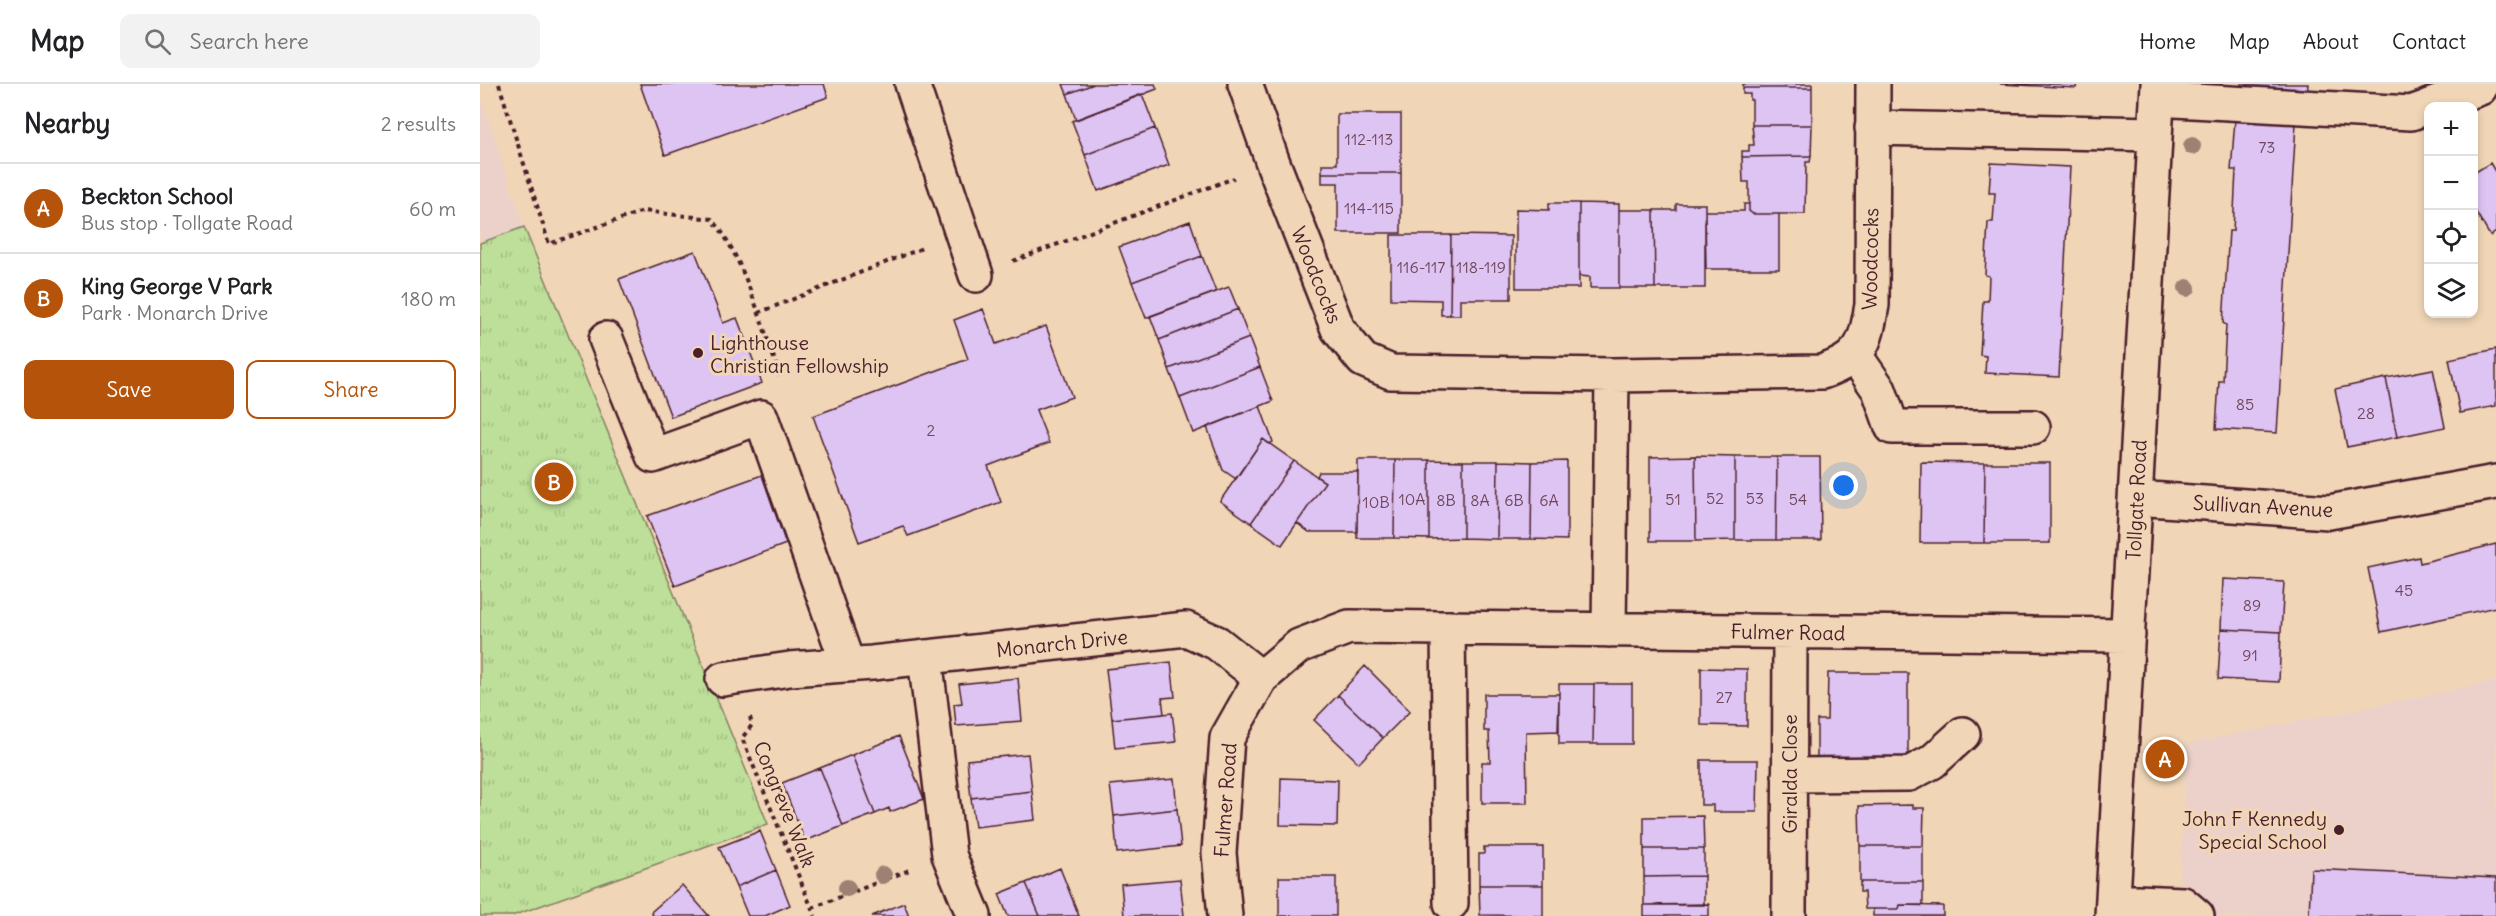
<!DOCTYPE html>
<html lang="en">
<head>
<meta charset="utf-8">
<style>
  :root { --surface:#fff; --page:#f2f2f2; --text:#202124; --muted:#757577; --line:#e0e0e0; --accent:#b45309 }
  body { margin:0; font-family:Delius,sans-serif; background:var(--page); color:var(--text) }
  .controls { position:absolute; right:18px; top:18px; display:grid; overflow:hidden; border-radius:12px; box-shadow:0 3px 9px #0003 }
  .controls button { width:54px; height:54px; display:grid; place-items:center; padding:0; border:0; border-bottom:2px solid var(--line); background:var(--surface); color:var(--text); font:30px sans-serif }
  .you { position:absolute; left:1364px; top:402px; width:21px; height:21px; margin:-15px; border:4px solid #fff; border-radius:50%; background:#1a73e8; box-shadow:0 0 0 9px #1a73e833 }
  .badge { display:grid; place-items:center; width:39px; height:39px; border-radius:50%; background:var(--accent); color:#fff; font-size:20px; font-weight:700 }
  .pin { position:absolute; translate:-50% -50%; border:3px solid #fff; box-shadow:0 2px 6px #0006 }
  .list { margin:0; padding:0; list-style:none }
  h2 { display:flex; justify-content:space-between; align-items:center; height:78px; margin:0; padding:0 24px; font-size:26px }
  h2 small { font-size:20px; font-weight:400; color:var(--muted) }
  .list li { display:grid; grid-template-columns:39px 1fr auto; gap:18px; align-items:center; box-sizing:border-box; height:90px; padding:0 24px; border-top:2px solid var(--line) }
  .list b { display:block; font-size:22px; white-space:nowrap }
  .list p { margin:0; font-size:20px; white-space:nowrap; color:var(--muted) }
  .list em { font-size:20px; font-style:normal; color:var(--muted) }
  .actions { display:flex; gap:12px; padding:18px 24px }
  .actions a { flex:1; padding:14px 0; border:2px solid var(--accent); border-radius:12px; text-align:center; font-size:21px; color:var(--accent) }
  .actions .main { background:var(--accent); color:#fff }
  .icon { flex:none; width:33px; height:33px; fill:none; stroke:currentColor; stroke-width:2; stroke-linecap:round; stroke-linejoin:round }
  .map { position:relative; flex:none; width:2016px; height:832px; overflow:hidden }
  header { display:flex; align-items:center; gap:36px; box-sizing:border-box; height:84px; padding:0 30px; background:var(--surface); border-bottom:2px solid var(--line) }
  header strong { font-size:28px }
  nav { display:flex; gap:33px; margin-inline-start:auto; font-size:21px }
  .search { width:420px; height:54px; background:var(--page); display:flex; align-items:center; gap:15px; box-sizing:border-box; padding:0 21px; border-radius:12px; color:var(--muted); font-size:22px }
  main { display:flex }
  aside { flex:1; background:var(--surface) }
  .map>svg:first-child { display:block }
  .built { fill:#ebd1c9 }
  .park { fill:url(#park-tufts); stroke:#847f62; stroke-width:1.5 }
  .building { fill:#dec4f3; stroke:#4a1f2b; stroke-width:1.5 }
  .lines { fill:none; stroke-linecap:round; stroke-linejoin:round }
  .minor-casing { stroke:#4a1f2b; stroke-width:38 }
  .path { stroke:#4a1f2b; stroke-width:4; stroke-dasharray:4.5 4.5; stroke-linecap:butt }
  .minor { stroke:#f0d6b7; stroke-width:33 }
  .tree { fill:#9e8173 }
  .poi-dot { fill:#4a1f2b; stroke:#f0d6b7; stroke-width:2 }
  .labels { text-anchor:middle; dominant-baseline:central; stroke-width:6; stroke-linejoin:round; paint-order:stroke }
  .number-label { font-size:16px; fill:#6f485d }
  .street-label { font-size:20px; fill:#4a1f2b; stroke:#f0d6b7 }
  .poi-label { font-size:20px; fill:#4a1f2b; stroke:#f0d6b7; text-anchor:start }
</style>
</head>
<body>
<header>
<strong>Map</strong>
<div class="search"><svg class="icon" aria-label="search" viewBox="0 0 24 24"><circle cx="10" cy="10" r="6"/><path d="M15 15l6 6"/></svg>Search here</div>
<nav><a>Home</a><a>Map</a><a>About</a><a>Contact</a></nav>
</header>
<main>
<aside>
<h2>Nearby<small>2 results</small></h2>
<ul class="list">
<li><span class="badge">A</span><div><b>Beckton School</b><p>Bus stop · Tollgate Road</p></div><em>60 m</em></li>
<li><span class="badge">B</span><div><b>King George V Park</b><p>Park · Monarch Drive</p></div><em>180 m</em></li>
</ul>
<div class="actions"><a class="main">Save</a><a>Share</a></div>
</aside>
<div class="map">
<svg width="2016" height="832" viewBox="0 0 2016 832">
  <defs>
    <pattern id="park-tufts" width="24" height="20" patternUnits="userSpaceOnUse" patternTransform="scale(1.5)"><rect width="24" height="20" fill="#bddf99"/><path d="M3 7l-1-3M5 7V3M7 7l1-3M15 17l-1-3M17 17v-4M19 17l1-3" fill="none" stroke="#a4bf84"/></pattern>
  </defs>
  <rect width="100%" height="100%" fill="#f0d6b7"/>
  <filter id="ink" filterUnits="userSpaceOnUse"><feTurbulence type="fractalNoise" baseFrequency=".0167" numOctaves="2"/><feDisplacementMap in="SourceGraphic" scale="12" xChannelSelector="R" yChannelSelector="G"/><feConvolveMatrix kernelMatrix="1 2 1 2 8 2 1 2 1" color-interpolation-filters="sRGB"/></filter>
  <g filter="url(#ink)">
    <path class="built" d="M0,11l44,132 -44,16z
      M2016,597v235h-318l9,-172z"/>
    <path class="park" d="M44,143l244,597 -256,92h-32v-673z"/>
    <path class="building" d="M160,0h184l4,13 -163,58z
      M583,0h31l-27,10z
      M614,0h61l2,5 -81,31 -9,-26z
      M1263,0h69v4h-69z
      M1520,0h77l-1,4z
      M1761,0h67l-1,10 -66,-4z
      M1263,4h69v37h-60v-25h-2v-6h-7z
      M662,10l13,34 -70,27 -13,-34z
      M857,30h64v59h-79v-9h15z
      M1755,36l61,3 -19,310 -61,-4 3,-48h4l3,-56 -3,-2 6,-92h4l3,-61h-5z
      M1272,41h60l-1,31 -69,1v-6h7v-6h5z
      M675,44l14,37 -71,26 -13,-36z
      M1331,72l-1,6h-4l-1,52h-52l-4,-3v-29h-6l-1,-25z
      M1511,79l79,4 -11,210 -74,-4 1,-17 -6,-1 3,-54h5l1,-25 -4,-1 3,-53h5l2,-29h-6z
      M2010,79l6,10v59l-6,4 -16,-27v-36z
      M842,89h79v60h-63v-50h-16z
      M1069,119h30v85h-63v-79l33,1z
      M1099,119l40,1v84h-29v-11l-11,-1z
      M1196,120h29v84h-50l-1,-78h22z
      M1264,120h5v7l4,3h26v55h-73l-1,-58h39z
      M1139,126h35l1,78h-36z
      M710,137l12,35 -70,26 -13,-35z
      M911,151h60l-1,80h-9v-15l-50,-1z
      M971,151l60,1v63h-51v16h-10z
      M215,167l28,72 14,-5 25,65 -91,34 -52,-138z
      M722,172l14,36 -70,26 -14,-36z
      M749,203l9,22 -79,31 -9,-24z
      M503,225l13,35 50,-18 26,71 -36,13 13,33 -61,23 13,36 -93,34 -5,-10 -44,16 -46,-126 155,-57 -14,-39z
      M758,225l11,29 -80,31 -10,-29z
      M769,254l11,29 -80,31 -11,-29z
      M2016,265v57l-36,7 -11,-54z
      M780,283l13,34 -80,32 -13,-35z
      M1953,285l12,58 -48,10 -11,-59z
      M1906,294l11,59 -50,10 -12,-58z
      M780,322l13,36 -4,2 -6,-5 -27,40 -13,-9 -16,-43z
      M783,355l31,22 -43,62 -31,-22z
      M1215,372l1,85h-46v-84z
      M1215,372l40,1v83l-39,1z
      M1255,373h42l-1,83h-41z
      M1297,373h43l1,83h-45z
      M878,376h37l-1,78h-37z
      M915,376h34v79l-35,-1z
      M949,376l34,1v77l-34,1z
      M814,377l31,21 -43,63 -31,-22z
      M983,377h35l-1,78 -34,-1z
      M1018,377l34,1 -1,77h-34z
      M1087,377v79l-36,-1 1,-77z
      M1441,378l64,1 -1,80h-64z
      M1505,379h65v80h-66z
      M839,388h39l-1,60h-48l-12,-9 28,-41 -8,-5z
      M282,391l24,69 -111,42 -28,-70z
      M2016,460v63l-115,25 -13,-64 51,-11 1,6z
      M1743,495l61,3 -3,50 -60,-3z
      M1741,545l60,3 -2,50 -61,-3z
      M691,578l4,35 -13,1 2,16 -52,5 -6,-50z
      M885,582l45,45 -27,27 -45,-43z
      M1221,584l46,1v57l-46,-1z
      M1348,589h80v84h-91v-37h10z
      M538,594l4,43 -66,5 -2,-22 8,-1 -3,-19z
      M1079,600h35l-1,60h-34z
      M1114,600h38v60h-39z
      M1004,610h75l-1,37 -32,1 1,71h-45v-41h8l-1,-31h-5z
      M858,611l45,43 -24,25 -45,-43z
      M692,629l4,29 -61,6 -3,-29z
      M419,652l25,63 -34,13 -1,-4 -14,6 -23,-59z
      M548,670l4,37 -61,7 -4,-38z
      M372,671l23,59 -32,12 -23,-58z
      M1221,676h57l-1,52h-44v-7h-12z
      M340,684l23,58 -38,15 -23,-58z
      M801,694l57,2 -1,46 -57,-1z
      M694,695l3,30 -63,7 -4,-31z
      M552,707l3,29 -60,7 -4,-29z
      M1433,721v3h11l-1,38h-63l-1,-40z
      M697,725l4,37 -64,7 -3,-37z
      M1223,732l1,33h-60v-32z
      M280,747l16,39 -40,17 -17,-40z
      M1380,762h63v36h-63z
      M1004,763h59v38h-64v-31h5z
      M1164,765h60v27l-60,1z
      M580,784l19,48h-39l-14,-33z
      M1831,785l185,9v38h-187z
      M296,786l14,35 -25,11h-17l-12,-29z
      M1224,792v29h-60v-28z
      M799,793h57v39h-57z
      M700,795l4,37h-60l-3,-32z
      M1380,798h63v23h-23l-1,4h-34l-1,-17h-4z
      M546,799l14,33h-32l-9,-22z
      M202,801l27,31h-56l-2,-4z
      M999,801h64v31l-63,-1z
      M424,819l5,13h-37z
      M1229,820v12h-65v-11z
      M1420,821l43,1v10h-70v-7h26z"/>
    <g class="lines">
      <g class="minor-casing">
        <path id="minor" d="M432,0l64,191
          M765,0l28,79 65,166 25,31 28,12 221,3 210,-3c40,-14 43,-27 50,-67l1,-221
          M1677,15l254,14 17,-6
          M1949,22l51,-18
          M1392,44l282,6
          M126,255l47,117 108,-39 87,248
          M1374,270l25,36 13,37h141
          M1656,414l193,14 167,-30
          M968,544l3,275
          M1129,546l3,-255
          M445,573l24,198 25,61
          M243,595l67,-10 82,-6 314,-34 31,14 44,35
          M1309,691l120,-1 23,-12 31,-28
          M1633,817l70,3 14,12
          M745,832l-6,-63 8,-115 34,-60 38,-32 50,-19 779,8
          M1309,832l1,-284
          M1632,832l46,-832"/>
      </g>
      <path class="path" d="M19,0l50,160 94,-33 69,8c31,35 53,115 69,160
        M533,177l221,-83
        M278,229l167,-66
        M270,633l2,8 -10,13 73,178
        M332,824l100,-39"/>
      <use href="#minor" class="minor"/>
    </g>
    <g class="tree">
      <circle cx="1712" cy="62" r="9"/>
      <circle cx="1707" cy="204" r="9"/>
      <circle cx="403" cy="791" r="9"/>
      <circle cx="367" cy="804" r="9"/>
    </g>
  </g>
  <g class="poi-dot">
    <circle cx="218" cy="269" r="6"/>
    <circle cx="1859" cy="746" r="6"/>
  </g>
  <g class="labels">
    <g class="number-label">
      <text x="889" y="55">112-113</text>
      <text x="1787" y="63">73</text>
      <text x="889" y="124">114-115</text>
      <text x="941" y="183">116-117</text>
      <text x="1001" y="183">118-119</text>
      <text x="1765" y="320">85</text>
      <text x="1886" y="329">28</text>
      <text x="451" y="346">2</text>
      <text x="1235" y="414">52</text>
      <text x="1275" y="414">53</text>
      <text x="932" y="415">10A</text>
      <text x="1193" y="415">51</text>
      <text x="1318" y="415">54</text>
      <text x="966" y="416">8B</text>
      <text x="1000" y="416">8A</text>
      <text x="1034" y="416">6B</text>
      <text x="1069" y="416">6A</text>
      <text x="896" y="418">10B</text>
      <text x="1924" y="506">45</text>
      <text x="1772" y="521">89</text>
      <text x="1770" y="571">91</text>
      <text x="1244" y="613">27</text>
    </g>
    <g class="street-label">
      <text transform="translate(1390 175) rotate(-89)">Woodcocks</text>
      <text transform="translate(837 191) rotate(68)">Woodcocks</text>
      <text transform="translate(1656 416) rotate(-87)">Tollgate Road</text>
      <text transform="translate(1783 422) rotate(3)">Sullivan Avenue</text>
      <text transform="translate(1308 548) rotate(1)">Fulmer Road</text>
      <text transform="translate(582 559) rotate(-6)">Monarch Drive</text>
      <text transform="translate(1309 690) rotate(-90)">Giralda Close</text>
      <text transform="translate(745 716) rotate(-86)">Fulmer Road</text>
      <text transform="translate(305 720) rotate(68)">Congreve Walk</text>
    </g>
    <g class="poi-label">
      <text x="230" y="258">Lighthouse<tspan x="230" dy="23">Christian Fellowship</tspan></text>
      <text x="1847" y="734" text-anchor="end">John F Kennedy<tspan x="1847" dy="23">Special School</tspan></text>
    </g>
  </g>
</svg>
<div class="controls">
<button>+</button>
<button>−</button>
<button><svg class="icon" aria-label="locate" viewBox="0 0 24 24"><circle cx="12" cy="12" r="6"/><path d="M12 2v4M12 18v4M2 12h4M18 12h4"/></svg></button>
<button><svg class="icon" aria-label="layers" viewBox="0 0 24 24"><path d="M12 4l9 5-9 5-9-5zM3 14l9 5 9-5"/></svg></button>
</div>
<div class="you"></div>
<div class="pin badge" style="left:1685px;top:675px">A</div>
<div class="pin badge" style="left:74px;top:398px">B</div>
</div>
</main>
</body>
</html>
